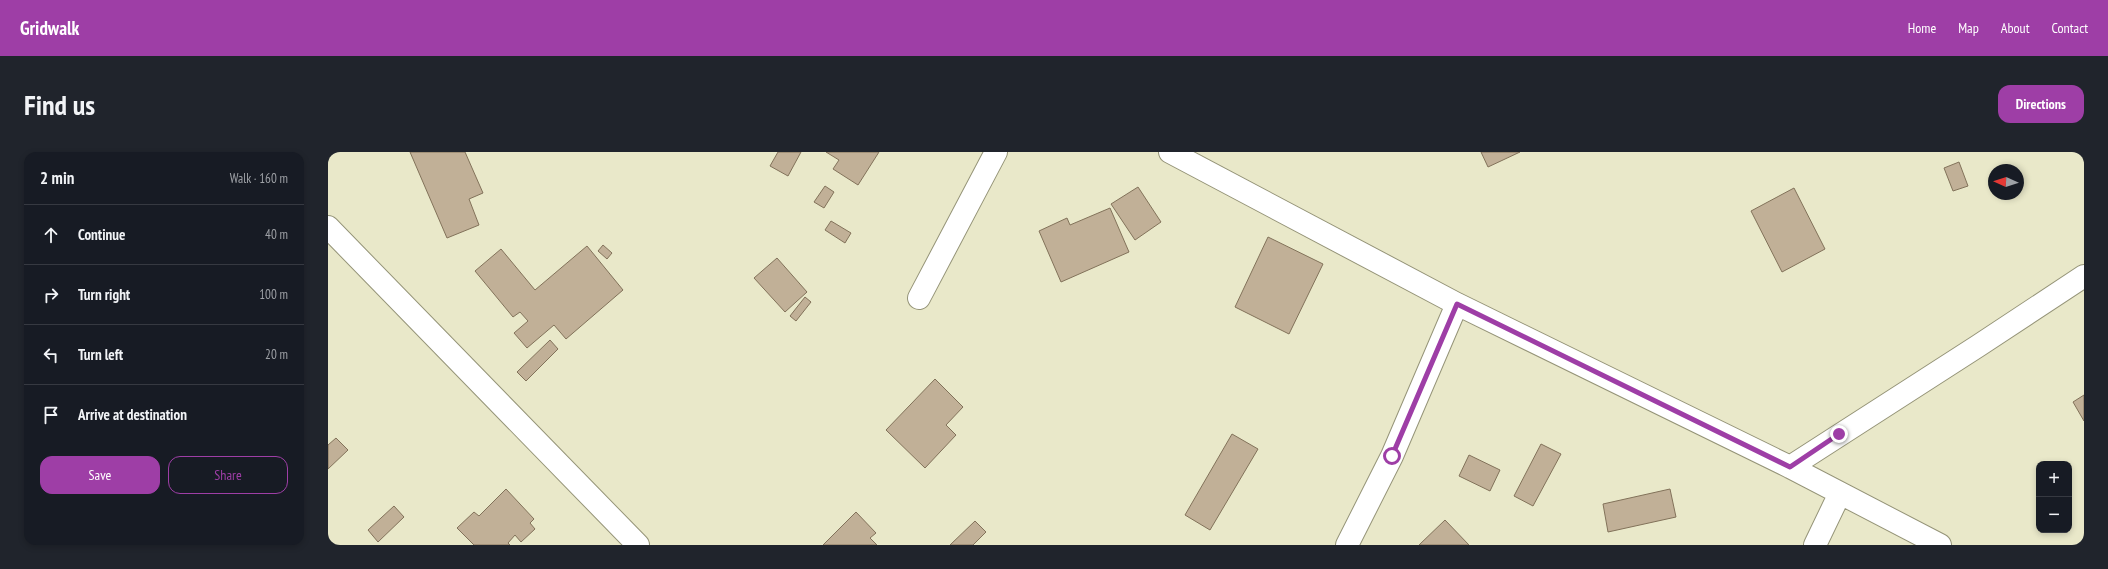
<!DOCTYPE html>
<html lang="en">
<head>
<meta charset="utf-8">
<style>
  :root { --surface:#171b24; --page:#20242c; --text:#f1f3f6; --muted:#9ea1a6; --line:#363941; --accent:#9e3ea6 }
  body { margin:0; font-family:"PT Sans Narrow",sans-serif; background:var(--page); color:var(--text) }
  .controls { position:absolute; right:12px; bottom:12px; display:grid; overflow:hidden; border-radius:8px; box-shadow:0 2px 6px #0003 }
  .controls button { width:36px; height:36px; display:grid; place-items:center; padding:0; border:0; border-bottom:1px solid var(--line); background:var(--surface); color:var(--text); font:20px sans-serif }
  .compass { position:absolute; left:1660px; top:12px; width:36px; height:36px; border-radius:50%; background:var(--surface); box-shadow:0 2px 6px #0003; rotate:273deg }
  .stop { position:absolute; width:12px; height:12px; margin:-9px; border:3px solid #9e3ea6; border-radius:50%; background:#fff }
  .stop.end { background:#9e3ea6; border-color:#fff; box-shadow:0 1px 4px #0008 }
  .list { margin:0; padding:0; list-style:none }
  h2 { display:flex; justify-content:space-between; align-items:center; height:52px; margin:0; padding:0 16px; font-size:17px }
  h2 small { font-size:13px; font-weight:400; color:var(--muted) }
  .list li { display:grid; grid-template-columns:26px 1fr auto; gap:12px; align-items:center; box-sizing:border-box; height:60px; padding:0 16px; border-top:1px solid var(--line) }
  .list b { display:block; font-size:15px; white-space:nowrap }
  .list em { font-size:13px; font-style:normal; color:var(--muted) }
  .actions { display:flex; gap:8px; padding:12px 16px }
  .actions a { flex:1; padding:9px 0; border:1px solid var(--accent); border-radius:12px; text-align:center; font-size:14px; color:var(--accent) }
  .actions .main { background:var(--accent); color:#fff }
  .icon { flex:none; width:22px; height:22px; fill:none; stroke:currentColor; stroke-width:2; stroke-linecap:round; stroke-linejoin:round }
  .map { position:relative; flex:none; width:1756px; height:393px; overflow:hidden; border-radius:12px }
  header { display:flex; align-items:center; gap:24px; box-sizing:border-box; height:56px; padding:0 20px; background:var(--accent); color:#fff }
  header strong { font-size:19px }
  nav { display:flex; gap:22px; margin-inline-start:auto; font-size:14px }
  .intro { display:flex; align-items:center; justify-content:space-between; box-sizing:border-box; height:96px; padding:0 24px }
  h1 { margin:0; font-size:28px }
  .button { padding:10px 18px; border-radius:12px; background:var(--accent); color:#fff; font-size:14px; font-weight:700 }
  main { display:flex; gap:24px; padding:0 24px }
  aside { flex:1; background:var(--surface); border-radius:12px; box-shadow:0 2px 6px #0003 }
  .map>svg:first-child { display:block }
  .building { fill:#c1b097; stroke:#82725a }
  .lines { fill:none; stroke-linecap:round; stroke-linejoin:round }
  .minor-casing { stroke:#959478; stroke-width:24 }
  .minor { stroke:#fff; stroke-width:22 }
  .route { stroke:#9e3ea6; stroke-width:5 }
</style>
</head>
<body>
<header>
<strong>Gridwalk</strong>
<nav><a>Home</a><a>Map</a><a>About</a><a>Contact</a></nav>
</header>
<div class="intro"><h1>Find us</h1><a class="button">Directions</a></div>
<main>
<aside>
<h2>2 min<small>Walk · 160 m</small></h2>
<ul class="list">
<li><svg class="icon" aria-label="ahead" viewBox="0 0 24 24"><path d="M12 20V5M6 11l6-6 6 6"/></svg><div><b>Continue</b></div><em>40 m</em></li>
<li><svg class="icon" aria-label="right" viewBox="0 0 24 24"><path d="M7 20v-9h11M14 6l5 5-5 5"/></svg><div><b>Turn right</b></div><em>100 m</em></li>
<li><svg class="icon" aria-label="left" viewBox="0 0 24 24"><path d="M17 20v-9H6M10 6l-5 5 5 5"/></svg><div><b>Turn left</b></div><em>20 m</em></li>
<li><svg class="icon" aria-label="arrive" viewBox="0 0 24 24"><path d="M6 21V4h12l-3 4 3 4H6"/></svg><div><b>Arrive at destination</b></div></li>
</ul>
<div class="actions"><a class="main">Save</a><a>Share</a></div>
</aside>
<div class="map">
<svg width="1756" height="393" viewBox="0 0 1756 393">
  <rect width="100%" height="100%" fill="#e9e8c9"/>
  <path class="building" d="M82,0h55l18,41 -14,6 10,26 -32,13z
    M450,0h23l-13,24 -18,-10z
    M498,0h53l-21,33 -25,-16 6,-9z
    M1153,0h39l-32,15z
    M1631,10l9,24 -15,5 -9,-23z
    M497,34l9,6 -10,16 -10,-6z
    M810,35l23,35 -26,18 -24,-36z
    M1466,36l31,61 -43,23 -31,-61z
    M782,56l19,44 -68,30 -22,-51 28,-13 3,7z
    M503,69l20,12 -6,10 -20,-13z
    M940,85l55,27 -34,70 -54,-27z
    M275,93l9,8 -5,6 -9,-8z
    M259,94l36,44 -57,49 -12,-14 -27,23 -13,-15 14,-12 -8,-9 -7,5 -38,-46 26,-22 34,41z
    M449,106l30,34 -22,20 -31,-34z
    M477,145l6,5 -15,19 -6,-5z
    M222,188l8,9 -32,32 -9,-9z
    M607,227l28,28 -17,18 10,10 -31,33 -39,-38z
    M1756,243v26l-11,-19z
    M904,282l26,15 -48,81 -25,-15z
    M8,286l12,12 -20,19v-24z
    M1213,292l20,10 -28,52 -19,-10z
    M1141,303l31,15 -10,21 -31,-15z
    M178,337l28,30 -4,4 5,6 -14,13 -6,-7 -7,8 2,2h-36l-17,-17 17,-16 5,4z
    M1342,337l6,28 -68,15 -5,-28z
    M66,354l10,11 -26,25 -10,-12z
    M528,360l20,21 -6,5 7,7h-54z
    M1117,368l24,25h-50z
    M647,369l11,11 -13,13h-23z"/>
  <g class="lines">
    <g class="minor-casing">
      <path id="minor" d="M842,0l287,152 333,163 150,78
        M0,75l310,318
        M591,146l77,-146
        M1462,315l188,-121 106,-70
        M1019,393l45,-89 65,-152
        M1487,393l25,-52"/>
    </g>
    <use href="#minor" class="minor"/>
  </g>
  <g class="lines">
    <path class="route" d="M1064,304l65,-152 333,163 49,-33"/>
  </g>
</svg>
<div class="controls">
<button>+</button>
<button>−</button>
</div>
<svg class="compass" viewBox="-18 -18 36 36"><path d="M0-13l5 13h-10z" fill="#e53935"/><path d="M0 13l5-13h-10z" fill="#9ea1a6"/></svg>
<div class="stop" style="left:1064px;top:304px"></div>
<div class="stop end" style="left:1511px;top:282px"></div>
</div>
</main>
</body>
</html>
